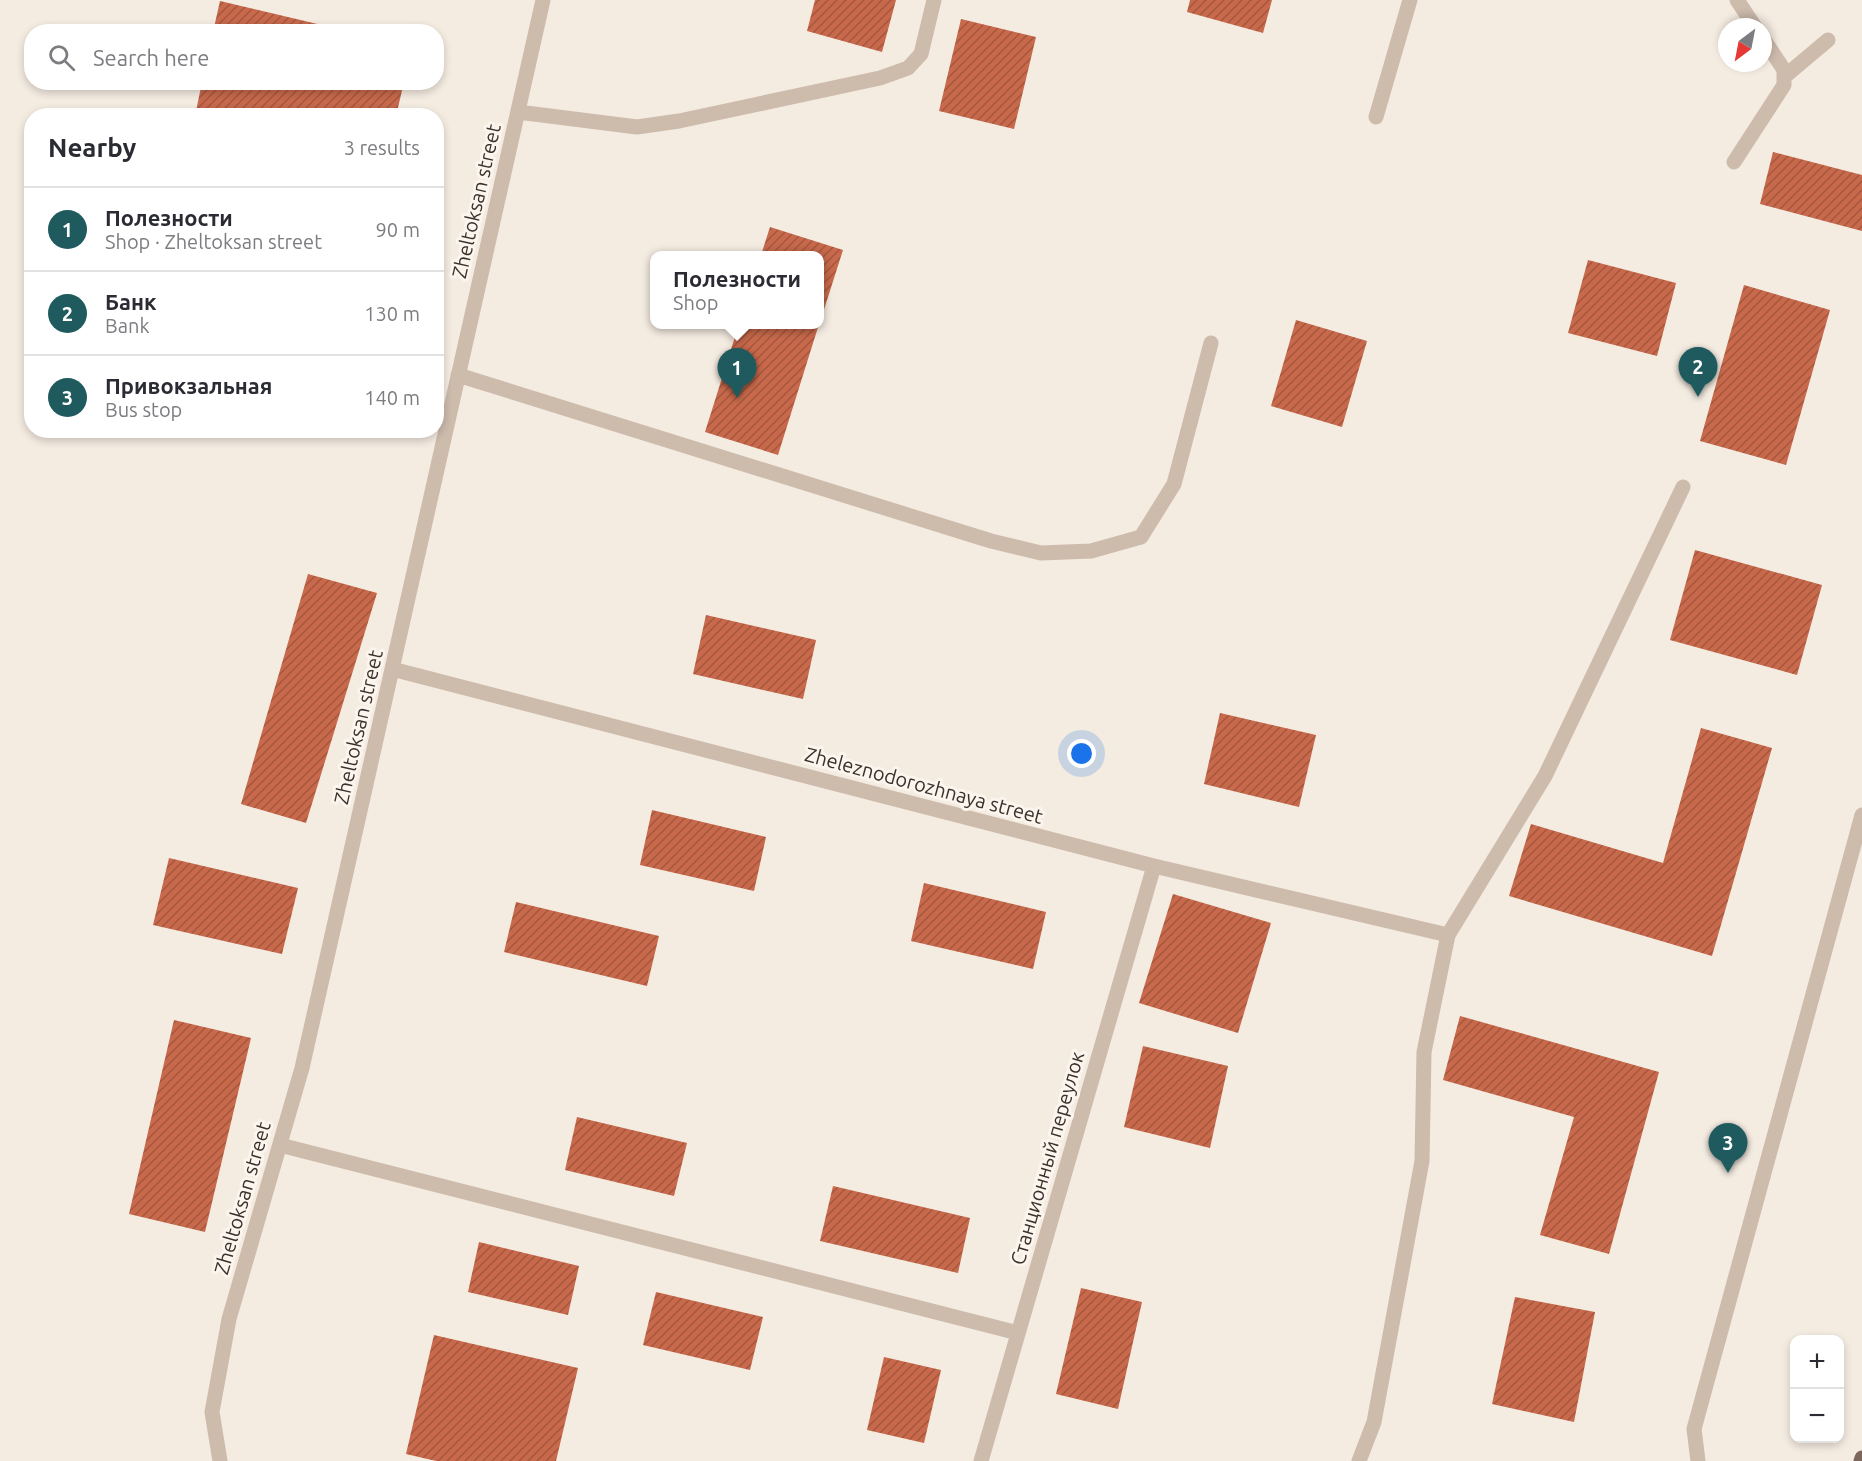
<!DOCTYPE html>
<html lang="en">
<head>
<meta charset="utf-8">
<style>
  :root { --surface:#fff; --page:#f7f7f7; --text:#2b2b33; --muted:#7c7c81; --line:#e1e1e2; --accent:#1f5a5e }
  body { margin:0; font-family:Ubuntu,sans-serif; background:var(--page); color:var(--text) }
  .controls { position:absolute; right:18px; bottom:18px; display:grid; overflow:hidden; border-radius:12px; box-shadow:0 3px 9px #0003 }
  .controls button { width:54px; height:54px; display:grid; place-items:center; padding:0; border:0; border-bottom:2px solid var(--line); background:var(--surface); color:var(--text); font:30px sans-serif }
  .compass { position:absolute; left:1718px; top:18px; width:54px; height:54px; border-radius:50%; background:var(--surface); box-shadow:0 3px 9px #0003; rotate:212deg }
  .you { position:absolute; left:1082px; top:754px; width:21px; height:21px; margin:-15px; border:4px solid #fff; border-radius:50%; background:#1a73e8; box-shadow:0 0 0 9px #1a73e833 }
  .badge { display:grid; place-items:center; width:39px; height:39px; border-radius:50%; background:var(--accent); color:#fff; font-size:20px; font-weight:700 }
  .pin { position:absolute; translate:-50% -50px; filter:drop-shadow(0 2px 3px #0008) }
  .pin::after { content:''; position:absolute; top:32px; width:21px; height:18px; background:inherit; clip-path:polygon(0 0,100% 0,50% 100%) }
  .popup { position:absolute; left:650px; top:251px; width:174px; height:78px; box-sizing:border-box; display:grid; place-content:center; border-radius:12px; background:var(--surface); filter:drop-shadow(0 2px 4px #0005); font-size:20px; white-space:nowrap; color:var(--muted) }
  .popup b { font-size:22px; color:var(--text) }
  .popup::after { content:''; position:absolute; left:50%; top:100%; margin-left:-12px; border:12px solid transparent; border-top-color:var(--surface) }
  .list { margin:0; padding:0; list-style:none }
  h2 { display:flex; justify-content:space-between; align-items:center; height:78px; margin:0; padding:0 24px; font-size:26px }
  h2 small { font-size:20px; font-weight:400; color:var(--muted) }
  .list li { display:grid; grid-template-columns:39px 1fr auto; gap:18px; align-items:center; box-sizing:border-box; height:84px; padding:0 24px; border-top:2px solid var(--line) }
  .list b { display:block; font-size:22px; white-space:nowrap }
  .list p { margin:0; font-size:20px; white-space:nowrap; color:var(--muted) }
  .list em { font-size:20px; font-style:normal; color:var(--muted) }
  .icon { flex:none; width:33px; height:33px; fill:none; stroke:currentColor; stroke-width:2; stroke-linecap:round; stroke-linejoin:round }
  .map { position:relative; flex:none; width:1862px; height:1461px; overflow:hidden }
  .search { position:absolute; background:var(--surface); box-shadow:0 3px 9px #0003; left:24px; top:24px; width:420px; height:66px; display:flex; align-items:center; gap:15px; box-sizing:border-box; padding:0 21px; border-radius:24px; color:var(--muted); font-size:22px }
  .panel { position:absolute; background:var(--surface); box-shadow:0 3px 9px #0003; left:24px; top:108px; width:420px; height:330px; border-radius:24px }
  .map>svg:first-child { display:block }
  .building { fill:url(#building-hatch) }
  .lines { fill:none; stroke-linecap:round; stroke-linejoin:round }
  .minor { stroke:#cdbbac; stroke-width:15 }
  .major { stroke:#7d675c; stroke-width:15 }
  .labels { text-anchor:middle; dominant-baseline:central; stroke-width:6; stroke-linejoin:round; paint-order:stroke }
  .street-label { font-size:20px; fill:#3b302b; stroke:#fbf5ee }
</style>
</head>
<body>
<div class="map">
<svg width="1862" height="1461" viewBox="0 0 1862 1461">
  <defs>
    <pattern id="building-hatch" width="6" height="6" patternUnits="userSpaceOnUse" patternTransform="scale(1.5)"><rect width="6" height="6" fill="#c8694b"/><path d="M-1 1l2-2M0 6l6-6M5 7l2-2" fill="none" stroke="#a4573f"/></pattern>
  </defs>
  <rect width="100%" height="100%" fill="#f4ebe1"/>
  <path class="building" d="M815,0h81l-14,52 -75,-21z
    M1190,0h82l-9,33 -76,-21z
    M220,1l127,30v1h-134z
    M961,19l75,18 -22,92 -75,-18z
    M202,82h202l-8,34h-201z
    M1773,152l89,23v56l-102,-27z
    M770,227l73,23 -23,72 -1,-67h-58z
    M1588,260l88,23 -19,73 -89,-23z
    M1744,285l86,25 -44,155 -86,-24z
    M1296,320l71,21 -25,86 -71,-21z
    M739,324h80l-41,131 -73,-23z
    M1695,550l127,35 -25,90 -127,-35z
    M308,574l69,19 -71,230 -65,-19z
    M706,615l110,25 -13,59 -110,-25z
    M1220,713l96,22 -17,72 -95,-23z
    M1701,728l71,20 -60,208 -203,-60 22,-72 132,39z
    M652,810l114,27 -12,54 -114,-26z
    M169,858l129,30 -16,66 -129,-29z
    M924,883l122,29 -13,57 -122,-28z
    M1173,894l98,29 -33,110 -99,-30z
    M516,902l143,34 -12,50 -143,-34z
    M1460,1016l199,56 -50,182 -69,-19 34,-118 -131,-37z
    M174,1020l77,18 -46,194 -76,-18z
    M1143,1046l85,20 -18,82 -86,-21z
    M577,1117l110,26 -13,53 -109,-26z
    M833,1186l137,32 -12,55 -138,-32z
    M479,1242l100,24 -11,49 -100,-23z
    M1081,1288l61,14 -24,107 -62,-15z
    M656,1292l107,25 -13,53 -107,-25z
    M1515,1297l80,15 -21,110 -82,-18z
    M434,1335l144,33 -22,93h-120l-30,-7z
    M884,1357l57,13 -17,73 -57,-13z"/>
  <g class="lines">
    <path class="minor" d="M1737,0l18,27
      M1784,77l44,-37
      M518,112l119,15 42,-6 201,-43 28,-10 13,-14 13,-54
      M1376,117l34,-117
      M1734,162l50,-77v-15l-21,-32
      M458,375l533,166 50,12 50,-2 50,-14 33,-53 37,-141
      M392,669l762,197 294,69
      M280,1145l738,188
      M220,1461l-8,-49 17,-93 73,-251 241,-1068
      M981,1461l173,-595
      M1359,1461l15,-39 48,-261 2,-109 24,-117 97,-159 138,-289
      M1698,1461l-4,-32 168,-614"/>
    <path class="major" d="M1861,1461l1,-3"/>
  </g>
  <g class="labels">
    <g class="street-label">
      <text transform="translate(476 201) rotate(-77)">Zheltoksan street</text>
      <text transform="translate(358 727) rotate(-77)">Zheltoksan street</text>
      <text transform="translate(924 785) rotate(15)">Zheleznodorozhnaya street</text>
      <text transform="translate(1047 1158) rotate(-74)">Станционный переулок</text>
      <text transform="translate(242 1198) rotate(-74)">Zheltoksan street</text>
    </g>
  </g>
</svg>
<div class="controls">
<button>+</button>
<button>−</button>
</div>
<svg class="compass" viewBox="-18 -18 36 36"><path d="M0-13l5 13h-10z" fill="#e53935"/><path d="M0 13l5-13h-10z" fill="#7c7c81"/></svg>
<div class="you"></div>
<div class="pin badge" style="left:737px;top:398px">1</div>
<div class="popup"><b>Полезности</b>Shop</div>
<div class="pin badge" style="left:1698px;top:397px">2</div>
<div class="pin badge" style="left:1728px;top:1173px">3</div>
<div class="search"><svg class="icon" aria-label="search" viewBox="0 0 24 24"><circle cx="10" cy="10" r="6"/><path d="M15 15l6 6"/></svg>Search here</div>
<section class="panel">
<h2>Nearby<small>3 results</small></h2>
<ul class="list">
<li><span class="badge">1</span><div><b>Полезности</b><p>Shop · Zheltoksan street</p></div><em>90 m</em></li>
<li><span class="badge">2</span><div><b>Банк</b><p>Bank</p></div><em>130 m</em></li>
<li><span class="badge">3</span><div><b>Привокзальная</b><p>Bus stop</p></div><em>140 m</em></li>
</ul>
</section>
</div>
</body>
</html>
